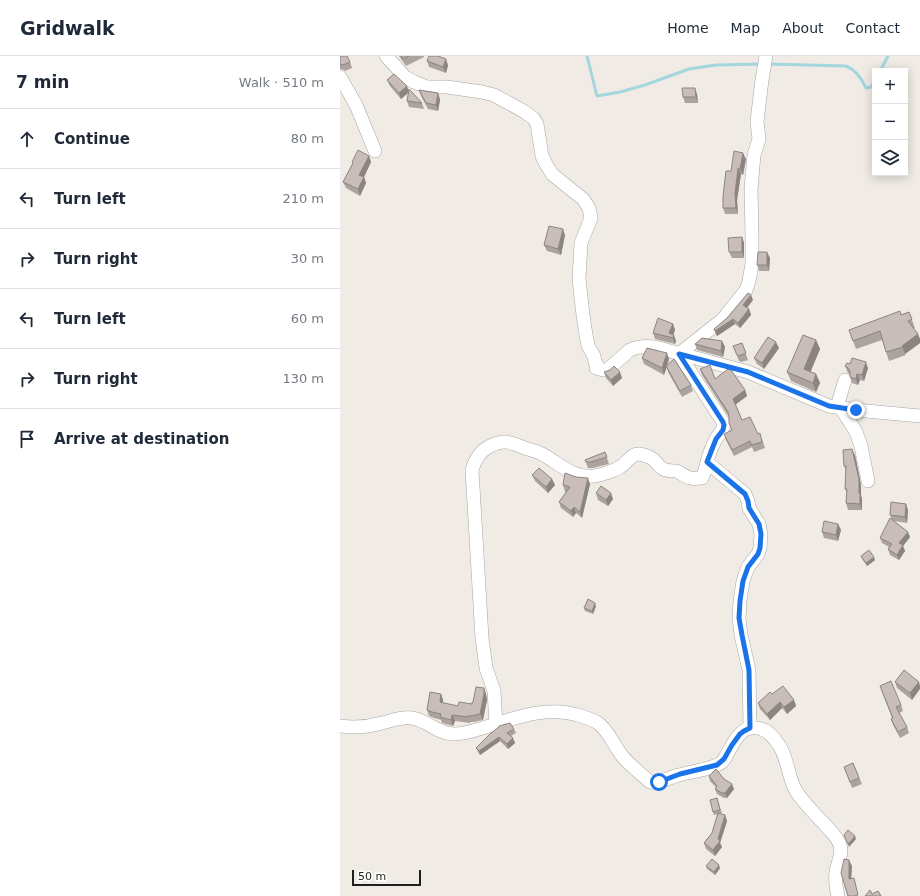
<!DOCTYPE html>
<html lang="en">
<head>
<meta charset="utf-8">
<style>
  :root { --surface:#fff; --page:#f6f6f7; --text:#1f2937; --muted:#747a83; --line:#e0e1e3 }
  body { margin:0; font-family:"DejaVu Sans",sans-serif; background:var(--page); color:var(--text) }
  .controls { position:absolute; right:12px; top:12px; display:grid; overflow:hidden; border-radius:0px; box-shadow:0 2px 10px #0003 }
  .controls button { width:36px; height:36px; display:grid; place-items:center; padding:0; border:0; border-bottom:1px solid var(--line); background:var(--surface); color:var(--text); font:20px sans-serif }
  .scale { position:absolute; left:12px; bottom:10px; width:69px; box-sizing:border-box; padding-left:4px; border:2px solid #1f1f1f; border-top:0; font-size:11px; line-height:14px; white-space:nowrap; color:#1f1f1f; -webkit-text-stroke:3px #fff; paint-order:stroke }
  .stop { position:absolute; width:12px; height:12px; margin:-9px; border:3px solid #1a73e8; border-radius:50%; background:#fff }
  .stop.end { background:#1a73e8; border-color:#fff; box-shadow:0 1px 4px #0008 }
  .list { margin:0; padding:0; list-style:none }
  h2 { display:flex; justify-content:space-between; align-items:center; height:52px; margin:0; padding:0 16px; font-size:17px }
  h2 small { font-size:13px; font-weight:400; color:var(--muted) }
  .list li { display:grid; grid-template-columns:26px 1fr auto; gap:12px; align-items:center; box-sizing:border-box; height:60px; padding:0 16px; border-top:1px solid var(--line) }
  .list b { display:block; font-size:15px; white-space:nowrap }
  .list em { font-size:13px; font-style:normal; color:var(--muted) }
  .icon { flex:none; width:22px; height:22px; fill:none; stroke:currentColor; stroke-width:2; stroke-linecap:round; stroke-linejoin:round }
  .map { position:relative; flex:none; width:580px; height:840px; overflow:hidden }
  header { display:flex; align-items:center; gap:24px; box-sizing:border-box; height:56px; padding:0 20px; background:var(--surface); border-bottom:1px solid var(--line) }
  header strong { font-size:19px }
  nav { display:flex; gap:22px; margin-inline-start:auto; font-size:14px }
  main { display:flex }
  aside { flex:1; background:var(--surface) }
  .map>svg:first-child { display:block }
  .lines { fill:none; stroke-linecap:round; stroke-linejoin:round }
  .stream { stroke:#a4d6de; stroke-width:3 }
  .minor-casing { stroke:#a6a6a6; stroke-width:14 }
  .minor { stroke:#fff; stroke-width:13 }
  .wall { fill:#aca39e }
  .shaded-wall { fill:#8c8481 }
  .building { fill:#c8bdb8; stroke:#8c8481 }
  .route { stroke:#1a73e8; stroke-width:5 }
</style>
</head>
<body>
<header>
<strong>Gridwalk</strong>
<nav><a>Home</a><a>Map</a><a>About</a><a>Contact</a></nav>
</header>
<main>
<aside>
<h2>7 min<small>Walk · 510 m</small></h2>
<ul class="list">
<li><svg class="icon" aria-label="ahead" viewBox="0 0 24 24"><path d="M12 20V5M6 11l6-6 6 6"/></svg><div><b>Continue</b></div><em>80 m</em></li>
<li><svg class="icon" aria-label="left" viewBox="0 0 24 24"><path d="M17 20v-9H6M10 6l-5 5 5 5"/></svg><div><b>Turn left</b></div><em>210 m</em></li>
<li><svg class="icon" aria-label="right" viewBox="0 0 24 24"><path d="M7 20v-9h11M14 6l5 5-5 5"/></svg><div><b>Turn right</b></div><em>30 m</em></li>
<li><svg class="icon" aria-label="left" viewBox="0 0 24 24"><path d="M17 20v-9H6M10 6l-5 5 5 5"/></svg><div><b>Turn left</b></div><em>60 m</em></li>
<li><svg class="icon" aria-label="right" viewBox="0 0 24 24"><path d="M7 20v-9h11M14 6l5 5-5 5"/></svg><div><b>Turn right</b></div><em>130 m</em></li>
<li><svg class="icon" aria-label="arrive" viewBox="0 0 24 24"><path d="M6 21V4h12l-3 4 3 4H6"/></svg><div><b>Arrive at destination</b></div></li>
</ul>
</aside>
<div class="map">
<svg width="580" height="840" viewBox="0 0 580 840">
  <rect width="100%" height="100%" fill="#f0ebe4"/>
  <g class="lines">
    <path class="stream" d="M247,0l10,40 23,-4 25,-7 44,-16 27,-4 46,-1
      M428,8l78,2c10,4 16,13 20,22l5,-1 4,-7
      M540,15l8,-15"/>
    <g class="minor-casing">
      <path id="minor" d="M46,0l19,21 9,5 13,5h20l35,5 12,3 31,17 8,6 4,6 5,32 4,8 6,10 11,9 20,16 6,9 2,10 -10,25 -2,36 4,36 3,20 2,11 6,10 1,6 2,3 -1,3 7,2h4l23,-20c8,-4 16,-4 25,-3l93,25 81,34 27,4 64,6
        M0,21l16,28 19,46
        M497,351l8,-27
        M501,352l15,24 5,14 7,35
        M367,406l38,32 3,7 1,7 10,16 2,10 -1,14 -2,6 -10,13 -5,14 -3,20 -1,17 2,17 8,35 1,58
        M156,668l-2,-33 -8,-23 -4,-30 -10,-168c3,-11 8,-19 18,-24 14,-7 20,-4 35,2 5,2 11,3 17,6 17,9 31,25 52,22 7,-1 20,-5 26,-9 7,-3 11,-14 19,-13 6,1 13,3 17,8 2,2 3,5 6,6 4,4 9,2 14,3 6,2 9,6 14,7 4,1 8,0 12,0 3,-5 3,-10 5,-15 1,-7 6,-19 9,-24 4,-7 9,-10 7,-17l-44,-68 44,-35 23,-29 3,-9 3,-17v-28l-1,-47 3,-34 5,-16 -2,-18 5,-41 4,-24
        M0,670c14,2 28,1 42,-3 10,-2 19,-7 30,-5 15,2 26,16 42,16 11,0 22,-4 32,-7 31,-10 63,-22 95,-11 6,2 12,4 17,7 11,8 16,23 25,34 8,9 18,17 27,25 3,0 5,1 9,0 6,-2 13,-5 20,-7 12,-4 33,-5 43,-13 4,-4 5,-9 8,-13 4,-8 11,-20 21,-21 10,-2 20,5 25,13 12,14 11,34 20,50 9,14 23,27 34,39 4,5 8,9 10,15 3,10 -3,18 -4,27 -1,7 0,16 2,24"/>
    </g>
    <use href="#minor" class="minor"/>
  </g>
  <path class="wall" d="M59,0h25v1l-18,9z
    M0,1l10,5 2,6 -7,3 -1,-1 -4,-1z
    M87,5l21,4 -2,8 -17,-6z
    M47,24l22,12 13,11 2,6 -15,-2 -2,-6 2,-9 -8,7 -11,-13z
    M79,34l19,3 2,7 -2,11 -10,-2 -7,-13z
    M357,38l1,9h-13l-2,-6z
    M29,100l2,6 -7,15 2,6 -6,13 -14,-8 -3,-6 10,-17 -1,-3z
    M406,103l-3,16 -2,-1 -4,26 1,14h-13l-2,-6 8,-37z
    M225,179l-4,20 -14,-4 -3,-6z
    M402,181l2,6v15h-12l-3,-6z
    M430,202l-1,13h-10l-2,-6z
    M413,244l-6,8 2,1 2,6 -11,13 -5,-4 -18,12 -3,-7z
    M569,256l6,16h-1l6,11v4l-15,11 1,1 -17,6 -7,-21 -26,9 -7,-19z
    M333,268l2,6 -2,5 3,6 -1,3 -20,-5 -2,-6z
    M476,284l4,9 -10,23 6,2 4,9 -4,9 -25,-11 -4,-9z
    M382,285l3,6 -2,10 -26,-7 -2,-6z
    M402,287l6,17 -7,2 -2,-1 -6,-15z
    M439,292l-15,21 -7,-5 -3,-6z
    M302,302l27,1 -2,6 24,20 2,6 -11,6 -14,-25 -1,-5 -3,8 -20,-11z
    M505,310l23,2 -4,13 -4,-1 -2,5 -6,-2 -2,-6v-3l-2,-1z
    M360,313l15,10 30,11 2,6 -12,8 7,16 16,14 4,5 3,9 -11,4 -2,-5 -18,9 -8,-16 -2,-6 8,-4 -3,-13 -27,-42z
    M264,316l18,6 -9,8 -7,-8z
    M265,396l4,12 -16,4h-5l-3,-8z
    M515,399l6,30v10l1,4v11h-14l-2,-7 1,-10 -2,-4 1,-19 -2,-4z
    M192,419l20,4 3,6 -7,8 -13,-12z
    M250,428l-8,34 -6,-5 -3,4 -12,-9 -2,-6 7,-10h-1l-2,-7z
    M256,437l17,6 -5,7 -10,-6z
    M568,454l-1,13 -13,-2 16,16 -7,9 2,5 -6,9 -9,-5 -2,-6 1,-2 -7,-4 -2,-5 12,-18 -2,-5z
    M498,468l3,6 -3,11 -14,-3 -2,-6z
    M521,500l14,4 -8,6 -5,-7z
    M256,550l-3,8 -8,-3 -1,-3z
    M555,626h24l-7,18 -15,-12z
    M144,632l2,6 1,6 -4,20 -9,2h-4v1l-15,-2 -2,5 -11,-3 -1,-3 -7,-2 -5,-2 -2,-6 14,-16 2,6v3l15,3 14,-2z
    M542,636l19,13 2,6 -4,2 8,14 2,6 -9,5 -7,-13 -2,-6 1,-1z
    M432,638l22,6 2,6 -9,8 -5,-6 -12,12 -10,-11 -2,-6z
    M174,673l2,4 -5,3 4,7 -7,6 -8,-8 -20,14 -2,-3 -2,-4z
    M513,707l9,21 -10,4 -8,-21z
    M369,720l15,3 10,10 -7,9h-3l-7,-4 -2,-5 1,-2 -6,-6z
    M377,742l5,15 -2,1 5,1 2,6 -7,22 2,4 -7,9 -9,-7 -2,-6 8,-10 6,-19 -4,1 -1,-3z
    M366,810l14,2 -5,7 -8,-6z"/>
  <path class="shaded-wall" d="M106,3l2,6 -2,8 -3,-6z
    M67,30l2,6 -8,7 -2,-6z
    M355,32l2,6 1,9 -2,-6z
    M98,37l2,7 -2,11 -2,-6z
    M403,97l3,6 -3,16 -3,-6z
    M29,100l2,6 -9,19 -3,-6z
    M398,112l3,6 -4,26 1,14 -2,-6 -1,-14z
    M24,121l2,6 -6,13 -2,-7z
    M223,173l2,6 -4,20 -3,-6z
    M402,181l2,6v15l-2,-6z
    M427,196l3,6 -1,13 -2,-6z
    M411,239l2,5 -8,10 -2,-5z
    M409,253l2,6 -11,13 -2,-5z
    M393,263l2,5 -18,12 -2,-5z
    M333,268l2,6 -3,8 -3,-5z
    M578,278l2,5v4l-15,11 -3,-8z
    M334,279l2,6 -1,3 -2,-6z
    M476,284l4,9 -12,29 -4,-9z
    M382,285l3,6 -2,10 -2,-6z
    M436,286l3,6 -15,21 -2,-6z
    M327,297l2,6 -5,16 -2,-7z
    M526,306l2,6 -4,13 -2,-6z
    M280,316l2,6 -9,8 -2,-6z
    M476,318l4,9 -4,9 -3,-9z
    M517,318l3,6 -2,5 -2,-6z
    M405,334l2,6 -12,9 -2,-6z
    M512,393l3,6 6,30v10l1,4v11l-2,-6 -1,-11z
    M248,422l2,6 -8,34 -2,-6z
    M212,423l3,6 -7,8 -2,-6z
    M271,437l2,6 -5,7 -2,-6z
    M566,448l2,6 -1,13 -2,-6z
    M234,451l2,6 -3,4 -2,-6z
    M498,468l3,6 -3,11 -2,-6z
    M568,476l2,5 -7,9 2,5 -6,9 -2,-5 2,-12z
    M534,501l1,3 -8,6 -1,-3z
    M255,547l1,3 -3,8 -1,-3z
    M579,626l1,4v3l-8,11 -2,-7z
    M144,632l2,6 1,6 -4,20 -3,-6z
    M101,638l2,6 -1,8 -2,-6z
    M454,644l2,6 -9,8 -3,-7z
    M440,646l2,6 -12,12 -3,-6z
    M112,659l3,6 -2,5 -2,-6z
    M159,681l1,4 -20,14 -1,-4z
    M173,682l2,5 -7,6 -1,-5z
    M392,728l2,5 -7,9 -2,-5z
    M385,759l2,6 -7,22 2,4 -7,9 -2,-6 5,-11z
    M515,780l1,3 -7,8 -1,-3z
    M509,804l3,6 -1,19 -2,-6z
    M379,809l1,3 -5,7 -1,-3z"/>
  <path class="building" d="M1,0h6l3,6 -7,3 -3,-1v-7z
    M61,0h8l-6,3z
    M89,0h9l8,3 -3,8 -16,-6z
    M54,18l13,12 -8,7 -12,-13z
    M342,32h13l1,9h-13z
    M69,33l13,14 -15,-2z
    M79,34l19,3 -2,12 -10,-2z
    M18,94l11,6 -10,19 5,2 -6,12 -15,-7 10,-19 -1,-1z
    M394,95l9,2 -3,16 -2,-1 -3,26 1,14h-13v-12l3,-25h5z
    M209,170l14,3 -5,20 -14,-4z
    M402,181v15h-13l-1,-14z
    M418,196h9v13h-10z
    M408,237l3,2 -8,10 6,4 -11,14 -5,-4 -18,12 -1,-2 13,-11z
    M560,255l1,4 8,-3 3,7 -4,2 10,13 -16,12 1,1 -17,5 -6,-21 -27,10 -4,-11z
    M318,262l15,6 -4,9 5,2 -1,3 -20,-5z
    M463,279l13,5 -12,29 12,5 -3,9 -26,-11z
    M428,281l8,5 -14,21 -8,-5z
    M362,282l20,3 -1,10 -26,-7z
    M402,287l4,10 -7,3 -2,-1 -4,-9z
    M307,292l20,5 -5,15 -20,-10z
    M512,302l14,4 -4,13 -5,-1 -1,5 -6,-2v-5l-2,-4 -3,-2 2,-3 3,1z
    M334,303l17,26 -11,6 -14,-25z
    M370,309l5,14 13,-10 3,1 14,20 -12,9 9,21 8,-3 8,17 2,-1 2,9 -11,3 -1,-4 -18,9 -8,-16 8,-4 -3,-7v-6l-1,-5 -28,-43z
    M274,310l6,6 -9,8 -7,-8 6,-2z
    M512,393l7,30v14h1v11l-14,-1 1,-14h-2l1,-23h-2l-1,-16z
    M265,396l2,5 -16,5h-5l-1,-2z
    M199,412l13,11 -6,8 -14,-12z
    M225,417l11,4 12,1 -8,34 -6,-5 -3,4 -12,-9 11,-15 -7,-2z
    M261,430l10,7 -5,7 -10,-7z
    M551,446l15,2 -1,13 -15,-2z
    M550,462l18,14 -9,11 4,2 -6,10 -9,-6 4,-5 -12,-6z
    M484,465l14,3 -2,11 -14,-3z
    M529,494l5,7 -8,6 -5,-7z
    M248,543l7,4 -3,8 -8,-3z
    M564,614l15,12 -9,11 -15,-11z
    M551,625l10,24 -5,2 11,20 -9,5 -7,-13 2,-1 -13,-32z
    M443,630l11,14 -10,7 -4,-5 -13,12 -9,-11 12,-11 2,2z
    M136,631l8,1v6l-4,20 -9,2h-3v1l-16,-2 -1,5 -11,-3 1,-3 -9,-2 -5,-2 3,-18 11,2 -1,8 18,4 1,-4 13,2v-2h1z
    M170,667l4,6 -7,4 6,5 -6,6 -8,-7 -20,14 -3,-3 15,-15 8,-6v-1z
    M513,707l6,15 -9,4 -6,-15z
    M376,713l8,10 8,5 -7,9h-3l-7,-4 2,-3 -8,-10z
    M377,742l3,12 -7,2 -3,-12z
    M378,757l7,2 -7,24 2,2 -7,9 -9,-7 8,-10z
    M508,774l7,6 -7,8 -4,-9z
    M372,803l7,6 -5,7 -8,-6z
    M504,803l5,1v19l5,-1 4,17 -4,1h-6l-7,-23z
    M530,834l2,4 6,-3 3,5h-16z"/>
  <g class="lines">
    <path class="route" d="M319,726l21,-8 37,-9 7,-6 8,-14 8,-11 4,-3 6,-3 -1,-58 -7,-35 -3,-17 1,-17 3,-20 5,-14 10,-13 2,-6 1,-14 -2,-10 -10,-16 -1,-7 -3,-7 -38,-32 9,-23 7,-9 1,-5 -1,-3 -44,-68 69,18 81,34 27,4"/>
  </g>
</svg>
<div class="controls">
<button>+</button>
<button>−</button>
<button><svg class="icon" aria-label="layers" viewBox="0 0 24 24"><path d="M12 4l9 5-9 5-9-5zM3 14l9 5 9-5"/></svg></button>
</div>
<div class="scale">50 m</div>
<div class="stop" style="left:319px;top:726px"></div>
<div class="stop end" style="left:516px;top:354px"></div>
</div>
</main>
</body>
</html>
